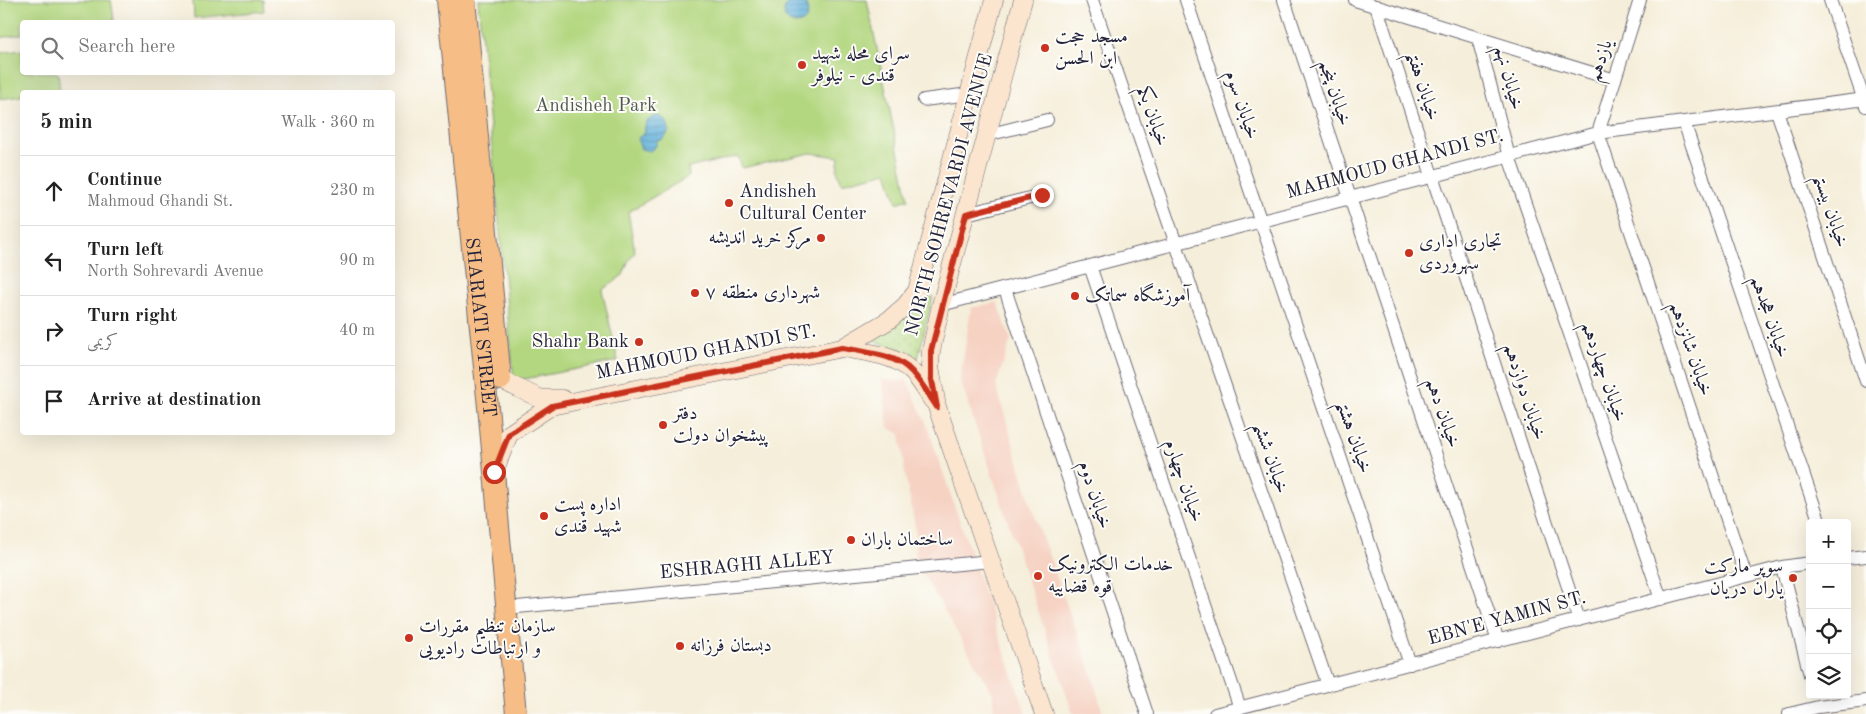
<!DOCTYPE html>
<html lang="en">
<head>
<meta charset="utf-8">
<style>
  :root { --surface:#fff; --page:#f6f6f6; --text:#222; --muted:#767676; --line:#e0e0e0 }
  body { margin:0; font-family:"Old Standard TT",Amiri,serif; background:var(--page); color:var(--text) }
  .controls { position:absolute; right:15px; bottom:15px; display:grid; overflow:hidden; border-radius:5px; box-shadow:0 5px 20px #0002 }
  .controls button { width:45px; height:45px; display:grid; place-items:center; padding:0; border:0; border-bottom:1px solid var(--line); background:var(--surface); color:var(--text); font:25px sans-serif }
  .stop { position:absolute; width:15px; height:15px; margin:-11px; border:4px solid #c8321e; border-radius:50%; background:#fff }
  .stop.end { background:#c8321e; border-color:#fff; box-shadow:0 1px 5px #0008 }
  .list { margin:0; padding:0; list-style:none }
  h2 { display:flex; justify-content:space-between; align-items:center; height:65px; margin:0; padding:0 20px; font-size:21px }
  h2 small { font-size:16px; font-weight:400; color:var(--muted) }
  .list li { display:grid; grid-template-columns:32px 1fr auto; gap:15px; align-items:center; box-sizing:border-box; height:70px; padding:0 20px; border-top:1px solid var(--line) }
  .list b { display:block; font-size:19px; white-space:nowrap }
  .list p { margin:0; font-size:16px; white-space:nowrap; color:var(--muted) }
  .list em { font-size:16px; font-style:normal; color:var(--muted) }
  .icon { flex:none; width:28px; height:28px; fill:none; stroke:currentColor; stroke-width:2; stroke-linecap:round; stroke-linejoin:round }
  .map { position:relative; flex:none; width:1866px; height:714px; overflow:hidden }
  .search { position:absolute; background:var(--surface); box-shadow:0 5px 20px #0002; left:20px; top:20px; width:375px; height:55px; display:flex; align-items:center; gap:12px; box-sizing:border-box; padding:0 18px; border-radius:5px; color:var(--muted); font-size:19px }
  .panel { position:absolute; background:var(--surface); box-shadow:0 5px 20px #0002; left:20px; top:90px; width:375px; height:345px; border-radius:5px }
  .map>svg:first-child { display:block }
  .built { fill:#f6d2c3 }
  .grass { fill:url(#grass-dots); stroke:#6a7c5e }
  .park { fill:#b3d780; stroke:#6a7c5e }
  .water { fill:url(#water-rules); stroke:#426a8b }
  .lines { fill:none; stroke-linecap:round; stroke-linejoin:round }
  .minor-casing { stroke:#6c6973; stroke-width:14 }
  .secondary-casing { stroke:#6c6973; stroke-width:19 }
  .primary-casing { stroke:#6c6973; stroke-width:22 }
  .minor { stroke:#fff; stroke-width:12 }
  .secondary { stroke:#fbe5cf; stroke-width:18 }
  .primary { stroke:#f6be86; stroke-width:20 }
  .route { stroke:#c8321e; stroke-width:6 }
  .poi-dot { fill:#c8321e; stroke:#fdfcf7; stroke-width:2 }
  .labels { text-anchor:middle; dominant-baseline:central; stroke-width:4; stroke-linejoin:round; paint-order:stroke }
  .poi-label { font-size:19px; fill:#22223b; stroke:#fdfcf7; text-anchor:start }
  .street-label { font-size:19px; fill:#22223b; stroke:#fdfcf7 }
  .park-label { font-size:19px; fill:#4e5850; stroke:#fdfcf7 }
</style>
</head>
<body>
<div class="map">
<svg width="1866" height="714" viewBox="0 0 1866 714">
  <defs>
    <pattern id="grass-dots" width="8" height="8" patternUnits="userSpaceOnUse" patternTransform="scale(1.25)"><rect width="8" height="8" fill="#b3d780"/><path d="M2 2h.1M6 6h.1" fill="none" stroke="#9ab870" stroke-width="1.8" stroke-linecap="round"/></pattern>
    <pattern id="water-rules" width="6" height="5" patternUnits="userSpaceOnUse" patternTransform="scale(1.25)"><rect width="6" height="5" fill="#61b1db"/><path d="M0 2.5h6" fill="none" stroke="#5090b3"/></pattern>
  </defs>
  <rect width="100%" height="100%" fill="#fdfcf7"/>
  <filter id="ink" filterUnits="userSpaceOnUse"><feTurbulence type="fractalNoise" baseFrequency=".02" numOctaves="2"/><feDisplacementMap in="SourceGraphic" scale="10" xChannelSelector="R" yChannelSelector="G"/><feConvolveMatrix kernelMatrix="1 2 1 2 8 2 1 2 1" color-interpolation-filters="sRGB"/></filter>
  <filter id="wash" filterUnits="userSpaceOnUse"><feTurbulence type="fractalNoise" baseFrequency=".0096" numOctaves="4" result="noise"/><feDisplacementMap in="SourceGraphic" scale="20" xChannelSelector="R" yChannelSelector="G"/><feGaussianBlur stdDeviation="1.12" result="paint"/><feColorMatrix in="noise" values="0 0 0 0 0 0 0 0 0 0 0 0 0 0 0 0 0 1.4 0 .05"/><feComposite in="paint" operator="in"/></filter>
  <g filter="url(#wash)">
    <rect width="100%" height="100%" fill="#f5eeda"/>
    <path class="built" d="M997,302l14,37 -15,46 34,118 62,172 11,39h-30l-113,-334 11,-72z
      M882,380l25,1 19,42 100,291h-32l-1,-20 -77,-132 -1,-37 -10,-50 -5,-41 -12,-7z"/>
    <path class="grass" d="M933,296l-15,63 -45,-19z"/>
    <path class="park" d="M0,0h111l3,20 -13,2h-79v12l-22,4z
      M193,0h70l1,11 -70,7z
      M478,0h389l41,199 -11,4 -10,-31 -45,11 -5,-12 2,-14 -28,-4 -69,15 -4,-12 -50,12 1,8 -61,36 7,40 -7,10 -5,13 -21,15 16,71 -104,20z
      M22,50v22l36,1 2,17 -38,2v4l-22,3v-46z"/>
    <path class="water" d="M784 12a12 12 0 1 1 24 0a12 12 0 1 1-24 0Z
      M657,116c15,3 16,22 0,25l-1,5 -6,5 -9,-2 -3,-8 1,-4 6,-4c-2,-9 3,-15 12,-17z"/>
  </g>
  <g filter="url(#ink)">
    <g class="lines">
      <g class="minor-casing">
        <path id="minor" d="M1092,0l236,685
          M1186,0l224,664
          M1284,0l214,641
          M1355,0l260,80
          M1830,0l36,106
          M1376,6l203,614
          M1478,38l31,119 152,442
          M924,100l45,-6
          M1777,111l89,270
          M1684,122l136,401
          M1598,133l148,443
          M1598,133l42,-133
          M987,135l60,-15
          M966,214l76,-19
          M1090,266l150,442
          M1005,289l142,425
          M941,305l657,-172 268,-34
          M1847,558l19,-2
          M1782,567l28,108
          M507,608l484,-47
          M1215,714l567,-147 28,-4
          M1789,714l29,-7 48,-6"/>
      </g>
      <g class="secondary-casing">
        <path id="secondary" d="M1023,0l-82,305 -10,46 -1,15 7,41 107,307
          M842,348c22,4 50,6 67,21 10,8 17,22 24,32
          M501,380l40,19h22
          M494,472l15,-38 42,-28 291,-58 47,-28 16,-14 12,-15 77,-291"/>
      </g>
      <g class="primary-casing">
        <g id="primary">
          <path id="s1" d="M447,0l42,417 27,297"/>
          <path d="M465,0l36,380"/>
        </g>
      </g>
      <use href="#minor" class="minor"/>
      <use href="#secondary" class="secondary"/>
      <use href="#primary" class="primary"/>
    </g>
  </g>
  <g class="lines" filter="url(#ink)">
    <path class="route" d="M494,472l15,-38 43,-28 290,-58c22,4 54,6 70,24 9,10 17,23 25,35l-6,-32v-24l35,-137 76,-19"/>
  </g>
  <g class="poi-dot">
    <circle cx="1045" cy="48" r="5"/>
    <circle cx="802" cy="65" r="5"/>
    <circle cx="729" cy="203" r="5"/>
    <circle cx="821" cy="238" r="5"/>
    <circle cx="1409" cy="253" r="5"/>
    <circle cx="695" cy="293" r="5"/>
    <circle cx="1075" cy="296" r="5"/>
    <circle cx="639" cy="342" r="5"/>
    <circle cx="663" cy="425" r="5"/>
    <circle cx="544" cy="516" r="5"/>
    <circle cx="851" cy="540" r="5"/>
    <circle cx="1038" cy="576" r="5"/>
    <circle cx="1793" cy="578" r="5"/>
    <circle cx="409" cy="638" r="5"/>
    <circle cx="680" cy="646" r="5"/>
  </g>
  <g class="labels">
    <g class="poi-label">
      <text x="1055" y="37">مسجد حجت<tspan x="1055" dy="22">ابن الحسن</tspan></text>
      <text x="812" y="54">سرای محله شهید<tspan x="812" dy="22">قندی - نیلوفر</tspan></text>
      <text x="739" y="192">Andisheh<tspan x="739" dy="22">Cultural Center</tspan></text>
      <text x="811" y="238" text-anchor="end">مرکز خرید اندیشه</text>
      <text x="1419" y="242">تجاری اداری<tspan x="1419" dy="22">سهروردی</tspan></text>
      <text x="705" y="293">شهرداری منطقه ۷</text>
      <text x="1085" y="296">آموزشگاه سماتک</text>
      <text x="629" y="342" text-anchor="end">Shahr Bank</text>
      <text x="673" y="414">دفتر<tspan x="673" dy="22">پیشخوان دولت</tspan></text>
      <text x="554" y="505">اداره پست<tspan x="554" dy="22">شهید قندی</tspan></text>
      <text x="861" y="540">ساختمان باران</text>
      <text x="1048" y="565">خدمات الکترونیک<tspan x="1048" dy="22">قوه قضاییه</tspan></text>
      <text x="1783" y="567" text-anchor="end">سوپر مارکت<tspan x="1783" dy="22">یاران دریان</tspan></text>
      <text x="419" y="627">سازمان تنظیم مقررات<tspan x="419" dy="22">و ارتباطات رادیویی</tspan></text>
      <text x="690" y="646">دبستان فرزانه</text>
    </g>
    <g class="street-label">
      <text transform="translate(1601 61) rotate(-72)">یازدهم</text>
      <text transform="translate(1508 78) rotate(75)">خیابان نهم</text>
      <text transform="translate(1422 86) rotate(72)">خیابان هفتم</text>
      <text transform="translate(1334 93) rotate(72)">خیابان پنجم</text>
      <text transform="translate(1241 105) rotate(71)">خیابان سوم</text>
      <text transform="translate(1152 116) rotate(71)">خیابان یکم</text>
      <text transform="translate(1395 165) rotate(-15)">MAHMOUD GHANDI ST.</text>
      <text transform="translate(950 195) rotate(-75)">NORTH SOHREVARDI AVENUE</text>
      <text transform="translate(1830 211) rotate(72)">خیابان بیستم</text>
      <text transform="translate(1769 317) rotate(71)">خیابان هجدهم</text>
      <text stroke="none"><textPath href="#s1" startOffset="329">SHARIATI STREET</textPath></text>
      <text transform="translate(1690 349) rotate(71)">خیابان شانزدهم</text>
      <text transform="translate(706 353) rotate(-11)">MAHMOUD GHANDI ST.</text>
      <text transform="translate(1603 372) rotate(71)">خیابان چهاردهم</text>
      <text transform="translate(1524 392) rotate(72)">خیابان دوازدهم</text>
      <text transform="translate(1442 413) rotate(71)">خیابان دهم</text>
      <text transform="translate(1353 437) rotate(71)">خیابان هشتم</text>
      <text transform="translate(1270 458) rotate(71)">خیابان ششم</text>
      <text transform="translate(1183 481) rotate(71)">خیابان چهارم</text>
      <text transform="translate(1094 495) rotate(72)">خیابان دوم</text>
      <text transform="translate(747 566) rotate(-5)">ESHRAGHI ALLEY</text>
      <text transform="translate(1507 619) rotate(-15)">EBN'E YAMIN ST.</text>
    </g>
    <g class="park-label">
      <text x="596" y="106">Andisheh Park</text>
    </g>
  </g>
</svg>
<div class="controls">
<button>+</button>
<button>−</button>
<button><svg class="icon" aria-label="locate" viewBox="0 0 24 24"><circle cx="12" cy="12" r="6"/><path d="M12 2v4M12 18v4M2 12h4M18 12h4"/></svg></button>
<button><svg class="icon" aria-label="layers" viewBox="0 0 24 24"><path d="M12 4l9 5-9 5-9-5zM3 14l9 5 9-5"/></svg></button>
</div>
<div class="stop" style="left:494px;top:472px"></div>
<div class="stop end" style="left:1042px;top:195px"></div>
<div class="search"><svg class="icon" aria-label="search" viewBox="0 0 24 24"><circle cx="10" cy="10" r="6"/><path d="M15 15l6 6"/></svg>Search here</div>
<section class="panel">
<h2>5 min<small>Walk · 360 m</small></h2>
<ul class="list">
<li><svg class="icon" aria-label="ahead" viewBox="0 0 24 24"><path d="M12 20V5M6 11l6-6 6 6"/></svg><div><b>Continue</b><p>Mahmoud Ghandi St.</p></div><em>230 m</em></li>
<li><svg class="icon" aria-label="left" viewBox="0 0 24 24"><path d="M17 20v-9H6M10 6l-5 5 5 5"/></svg><div><b>Turn left</b><p>North Sohrevardi Avenue</p></div><em>90 m</em></li>
<li><svg class="icon" aria-label="right" viewBox="0 0 24 24"><path d="M7 20v-9h11M14 6l5 5-5 5"/></svg><div><b>Turn right</b><p>کریمی</p></div><em>40 m</em></li>
<li><svg class="icon" aria-label="arrive" viewBox="0 0 24 24"><path d="M6 21V4h12l-3 4 3 4H6"/></svg><div><b>Arrive at destination</b></div></li>
</ul>
</section>
</div>
</body>
</html>
